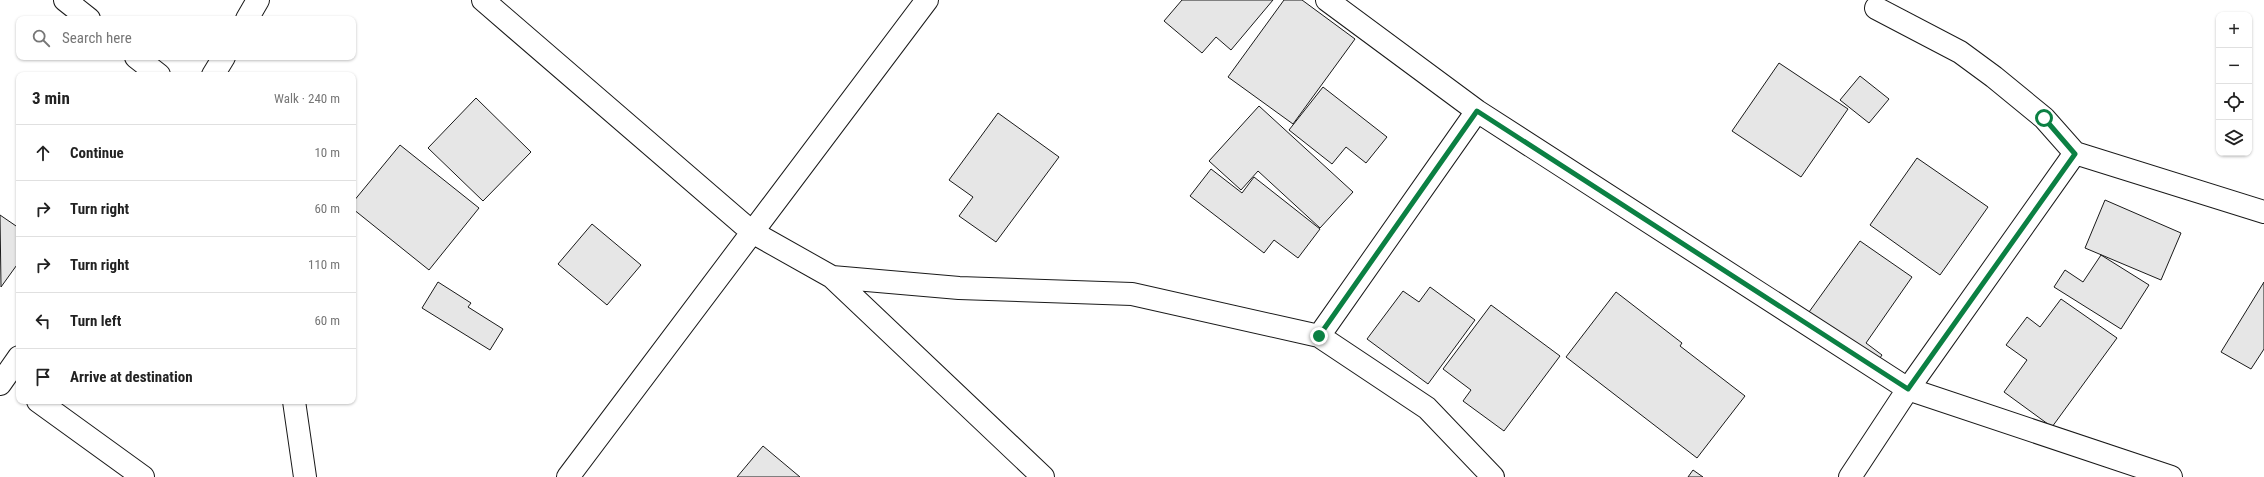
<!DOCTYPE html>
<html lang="en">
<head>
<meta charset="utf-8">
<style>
  :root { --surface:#fff; --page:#f2f2f2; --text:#222; --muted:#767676; --line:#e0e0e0 }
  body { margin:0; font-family:"Roboto Condensed",sans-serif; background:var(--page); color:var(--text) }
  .controls { position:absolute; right:12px; top:12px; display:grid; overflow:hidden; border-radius:8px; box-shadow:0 1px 3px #0004 }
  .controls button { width:36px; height:36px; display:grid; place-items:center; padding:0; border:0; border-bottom:1px solid var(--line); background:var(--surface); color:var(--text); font:20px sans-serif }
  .stop { position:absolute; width:12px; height:12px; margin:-9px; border:3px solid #0b8043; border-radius:50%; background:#fff }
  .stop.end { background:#0b8043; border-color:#fff; box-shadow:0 1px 4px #0008 }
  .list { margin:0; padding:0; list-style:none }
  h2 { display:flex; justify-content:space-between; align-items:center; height:52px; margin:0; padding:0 16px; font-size:17px }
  h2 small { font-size:13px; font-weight:400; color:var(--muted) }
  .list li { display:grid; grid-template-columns:26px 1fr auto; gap:12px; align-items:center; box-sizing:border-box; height:56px; padding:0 16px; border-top:1px solid var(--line) }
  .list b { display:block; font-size:15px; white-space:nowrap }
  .list em { font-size:13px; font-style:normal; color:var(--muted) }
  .icon { flex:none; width:22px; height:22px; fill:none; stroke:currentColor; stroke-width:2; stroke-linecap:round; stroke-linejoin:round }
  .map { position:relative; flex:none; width:2264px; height:477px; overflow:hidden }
  .search { position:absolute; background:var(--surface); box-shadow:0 1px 3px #0004; left:16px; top:16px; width:340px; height:44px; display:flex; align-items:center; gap:10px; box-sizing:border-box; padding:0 14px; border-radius:8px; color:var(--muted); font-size:15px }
  .panel { position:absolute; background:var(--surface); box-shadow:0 1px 3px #0004; left:16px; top:72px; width:340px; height:332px; border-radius:8px }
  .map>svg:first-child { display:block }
  .building { fill:#e6e6e6; stroke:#1a1a1a }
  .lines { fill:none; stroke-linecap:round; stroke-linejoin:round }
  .minor-casing { stroke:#1a1a1a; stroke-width:24 }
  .minor { stroke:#fff; stroke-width:22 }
  .route { stroke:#0b8043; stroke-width:5 }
</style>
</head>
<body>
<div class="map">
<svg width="2264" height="477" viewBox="0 0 2264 477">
  <rect width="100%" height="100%" fill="#fff"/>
  <path class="building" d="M1182,0h91l-42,50 -15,-13 -14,16 -38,-32z
    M1284,0h18l53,39 -62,85 -65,-47z
    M1779,63l69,46 -47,68 -69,-46z
    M1860,76l29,23 -20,24 -29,-23z
    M1323,87l64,50 -21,26 -20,-16 -14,17 -43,-34z
    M476,98l55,54 -48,49 -55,-53z
    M1259,106l94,86 -33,36 -62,-57 -17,19 -32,-29z
    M998,113l61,44 -63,85 -37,-26 14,-19 -24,-17z
    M400,145l79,63 -50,62 -76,-61v-7z
    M1917,158l71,49 -48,68 -70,-50z
    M1211,169l31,24 12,-16 66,52 -22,29 -24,-18 -10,13 -74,-57z
    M2105,200l76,33 -20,47 -76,-32z
    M0,215l19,13v34l-18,25z
    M592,224l49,41 -34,40 -49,-41z
    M1860,241l52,36 -46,66 16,12 -9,13 -69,-49z
    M2101,255l48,30 -28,44 -67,-42 11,-17 18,12z
    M438,282l33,21 -3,4 35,22 -13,21 -68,-42z
    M2264,282v67l-13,20 -30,-17z
    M1430,287l45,33 -47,64 -61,-45 36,-48 16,11z
    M1616,292l66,51 -2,3 65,50 -48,62 -131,-101z
    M2061,299l56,39 -65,89 -48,-35 23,-32 -21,-15 21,-28 13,10z
    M1491,305l69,51 -56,75 -41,-30 8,-11 -28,-21z
    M763,446l37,31h-63z
    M1693,470l10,7h-15z"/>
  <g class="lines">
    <g class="minor-casing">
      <path id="minor" d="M65,0l24,19
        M483,0l269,232 80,45 127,11 173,6 187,42 108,72 66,69
        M1327,0l150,111 431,278 263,88
        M1876,8l84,44 34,25 50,41 31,35 189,59
        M247,19l11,-19
        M136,57l23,18
        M213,75l11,-18
        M832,277l211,200
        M1319,336l158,-225
        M0,384l19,-27
        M38,401l105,76
        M294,401l11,76
        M568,477l359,-477
        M1850,477l58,-88 167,-236"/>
    </g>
    <use href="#minor" class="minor"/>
  </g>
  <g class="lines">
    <path class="route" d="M1319,336l158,-225 431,278 167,-235 -31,-36"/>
  </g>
</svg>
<div class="controls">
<button>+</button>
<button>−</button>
<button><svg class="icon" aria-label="locate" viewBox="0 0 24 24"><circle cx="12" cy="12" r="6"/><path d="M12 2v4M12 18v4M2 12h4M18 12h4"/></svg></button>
<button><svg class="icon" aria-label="layers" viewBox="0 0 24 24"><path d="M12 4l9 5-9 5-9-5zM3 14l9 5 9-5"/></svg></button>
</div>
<div class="stop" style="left:2044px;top:118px"></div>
<div class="stop end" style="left:1319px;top:336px"></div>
<div class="search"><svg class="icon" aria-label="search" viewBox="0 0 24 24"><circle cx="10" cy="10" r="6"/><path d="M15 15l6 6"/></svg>Search here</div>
<section class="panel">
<h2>3 min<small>Walk · 240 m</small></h2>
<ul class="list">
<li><svg class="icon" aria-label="ahead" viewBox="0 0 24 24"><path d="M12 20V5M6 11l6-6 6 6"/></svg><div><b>Continue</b></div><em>10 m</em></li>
<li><svg class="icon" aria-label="right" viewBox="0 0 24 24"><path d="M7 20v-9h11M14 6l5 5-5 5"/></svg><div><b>Turn right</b></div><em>60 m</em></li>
<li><svg class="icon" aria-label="right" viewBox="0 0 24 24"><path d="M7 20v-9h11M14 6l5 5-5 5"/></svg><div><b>Turn right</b></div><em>110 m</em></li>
<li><svg class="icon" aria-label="left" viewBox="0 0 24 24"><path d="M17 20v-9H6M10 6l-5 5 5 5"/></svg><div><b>Turn left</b></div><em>60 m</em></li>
<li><svg class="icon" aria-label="arrive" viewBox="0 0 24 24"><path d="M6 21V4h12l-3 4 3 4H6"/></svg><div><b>Arrive at destination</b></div></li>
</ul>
</section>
</div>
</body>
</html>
